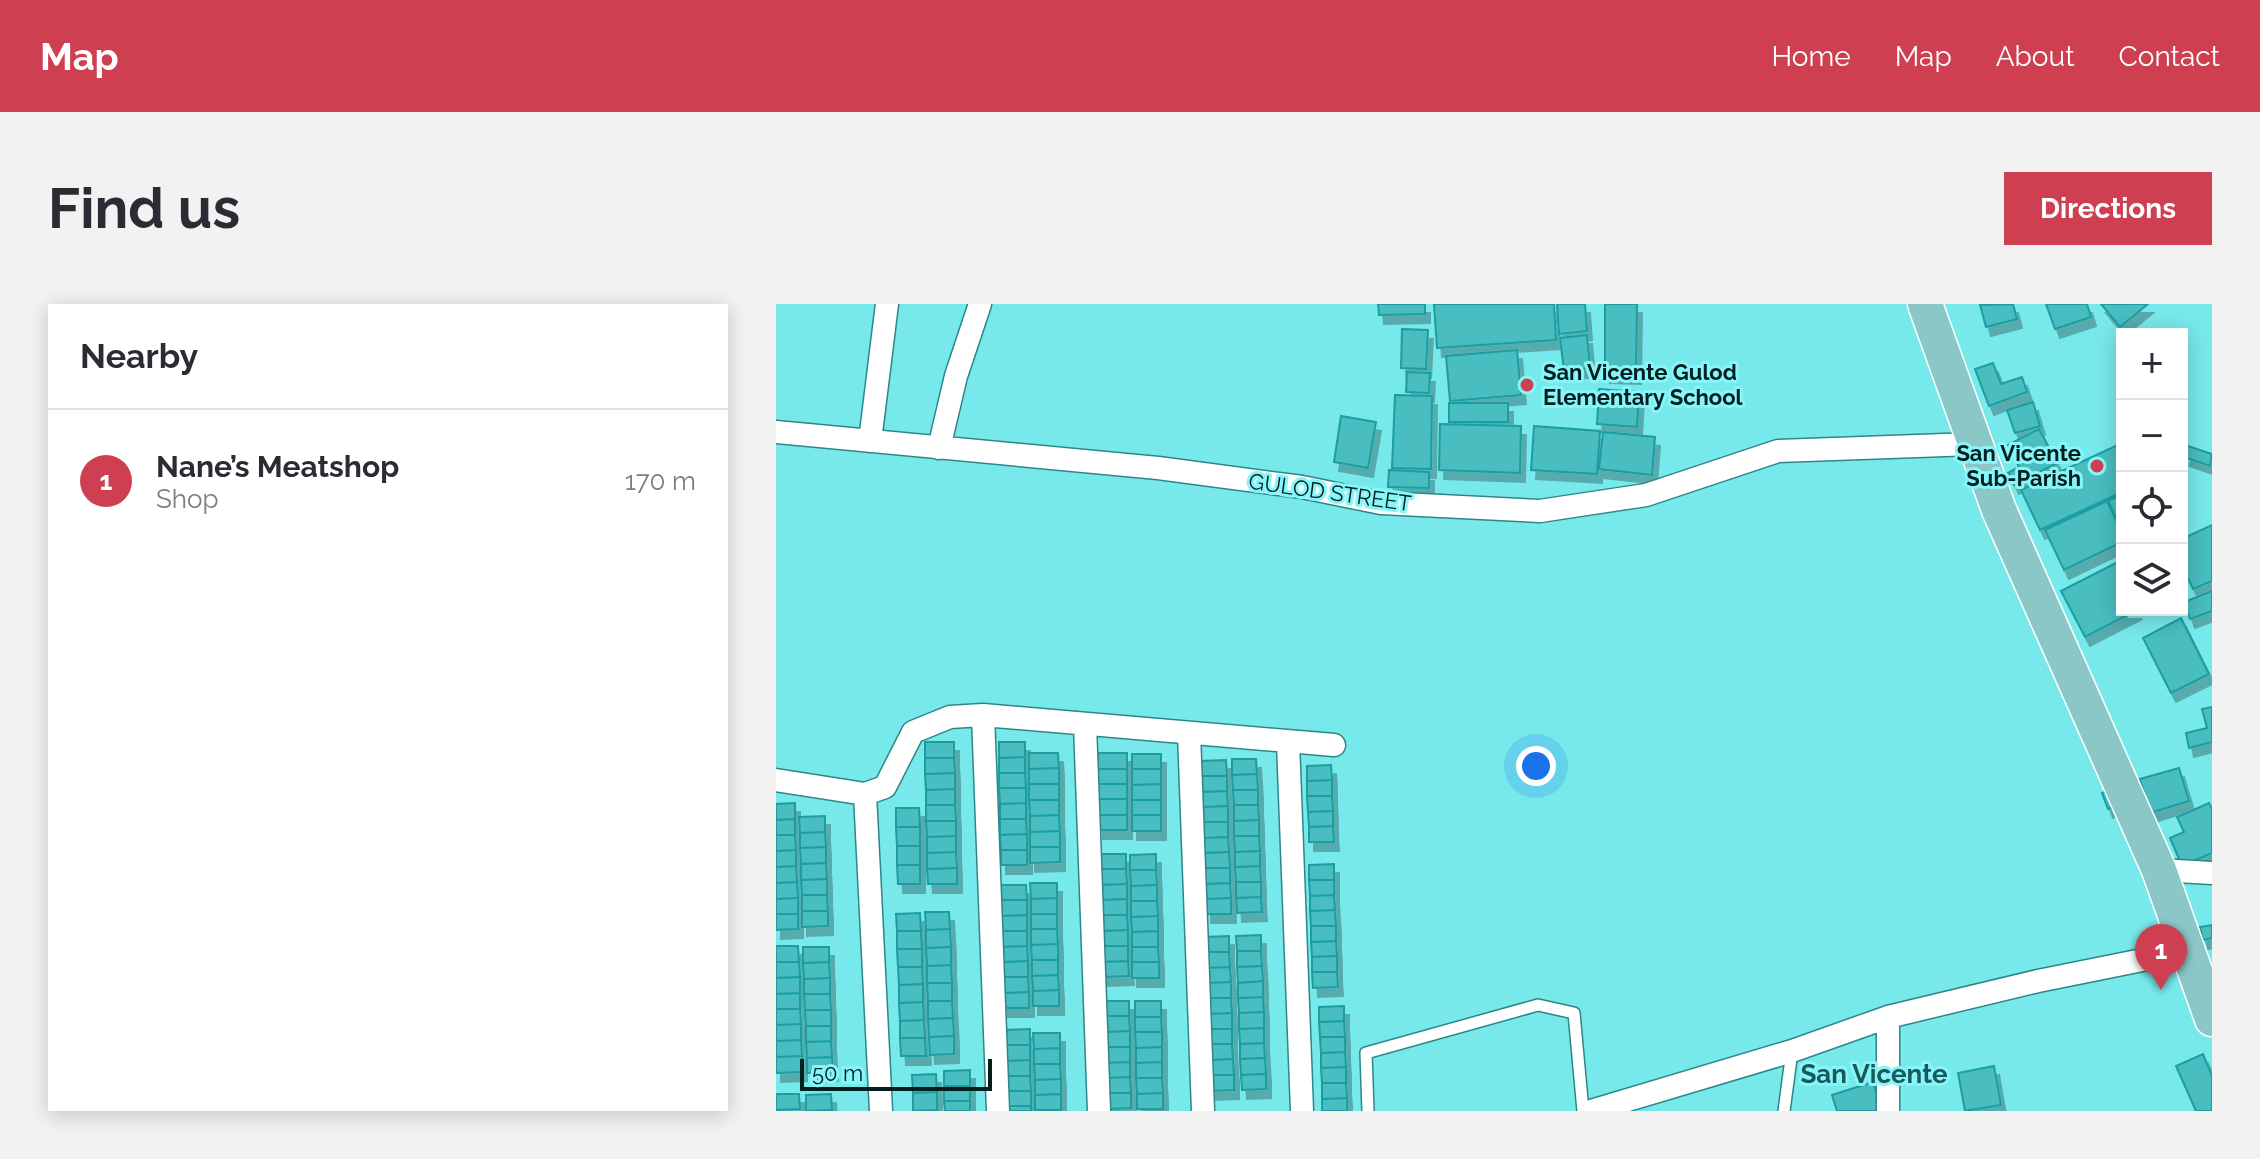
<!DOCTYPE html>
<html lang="en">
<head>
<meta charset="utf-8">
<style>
  :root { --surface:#fff; --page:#f2f2f3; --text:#2b2b33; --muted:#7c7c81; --line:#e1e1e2; --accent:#cf3f52 }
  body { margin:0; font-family:Raleway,sans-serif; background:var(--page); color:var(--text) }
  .controls { position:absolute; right:24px; top:24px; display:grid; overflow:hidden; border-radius:0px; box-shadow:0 4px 20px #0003 }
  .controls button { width:72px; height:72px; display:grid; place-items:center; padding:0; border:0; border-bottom:2px solid var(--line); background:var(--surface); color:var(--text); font:40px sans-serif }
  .scale { position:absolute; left:24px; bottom:20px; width:192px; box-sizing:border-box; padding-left:8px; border:4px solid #051e1f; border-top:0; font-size:22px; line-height:28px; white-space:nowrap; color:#051e1f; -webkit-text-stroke:6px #86f6f9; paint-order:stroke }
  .you { position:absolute; left:760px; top:462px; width:28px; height:28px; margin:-20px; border:6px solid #fff; border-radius:50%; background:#1a73e8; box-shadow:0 0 0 12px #1a73e833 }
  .badge { display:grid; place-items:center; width:52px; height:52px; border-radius:50%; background:var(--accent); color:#fff; font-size:26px; font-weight:700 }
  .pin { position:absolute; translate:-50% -66px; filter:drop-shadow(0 2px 4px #0008) }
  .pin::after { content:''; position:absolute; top:42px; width:28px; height:24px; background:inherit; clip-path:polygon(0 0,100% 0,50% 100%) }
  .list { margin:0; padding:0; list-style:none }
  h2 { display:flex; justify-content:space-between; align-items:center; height:104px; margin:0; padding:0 32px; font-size:34px }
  h2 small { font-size:26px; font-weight:400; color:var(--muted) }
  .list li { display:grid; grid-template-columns:52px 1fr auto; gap:24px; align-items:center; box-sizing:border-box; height:144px; padding:0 32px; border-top:2px solid var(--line) }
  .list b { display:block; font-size:30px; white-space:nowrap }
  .list p { margin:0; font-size:26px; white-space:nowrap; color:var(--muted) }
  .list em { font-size:26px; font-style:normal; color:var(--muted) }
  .icon { flex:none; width:44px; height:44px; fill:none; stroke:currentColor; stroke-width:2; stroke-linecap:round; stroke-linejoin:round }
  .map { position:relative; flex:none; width:1436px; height:807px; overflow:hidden; border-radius:0px }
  header { display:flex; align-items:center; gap:48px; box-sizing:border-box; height:112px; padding:0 40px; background:var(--accent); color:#fff }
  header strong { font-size:38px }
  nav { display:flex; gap:44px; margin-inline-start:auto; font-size:28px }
  .intro { display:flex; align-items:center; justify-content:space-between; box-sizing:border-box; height:192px; padding:0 48px }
  h1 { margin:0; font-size:56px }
  .button { padding:20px 36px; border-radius:0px; background:var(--accent); color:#fff; font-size:28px; font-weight:700 }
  main { display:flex; gap:48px; padding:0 48px }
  aside { flex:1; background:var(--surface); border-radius:0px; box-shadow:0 4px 20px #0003 }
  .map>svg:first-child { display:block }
  .building { fill:#48bdc0; stroke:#1b9ea1; stroke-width:2; filter:url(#shadow) }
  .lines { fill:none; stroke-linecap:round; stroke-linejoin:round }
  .lane-casing { stroke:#2d8689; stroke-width:14 }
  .street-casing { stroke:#2d8689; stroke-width:25 }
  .primary-casing { stroke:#fff; stroke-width:37 }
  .lane { stroke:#fff; stroke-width:11 }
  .street { stroke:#fff; stroke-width:22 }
  .primary { stroke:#8cc7c8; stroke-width:34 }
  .poi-dot { fill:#cf3f52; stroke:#86f6f9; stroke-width:3 }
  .labels { text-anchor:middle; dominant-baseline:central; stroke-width:6; stroke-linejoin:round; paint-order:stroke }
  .poi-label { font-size:22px; font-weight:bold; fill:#051e1f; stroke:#86f6f9; text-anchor:start }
  .street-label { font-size:22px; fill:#051e1f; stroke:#86f6f9 }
  .quarter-label { font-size:26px; font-weight:bold; fill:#1a595a; stroke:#86f6f9 }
</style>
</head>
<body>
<header>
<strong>Map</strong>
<nav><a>Home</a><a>Map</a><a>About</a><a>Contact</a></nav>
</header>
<div class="intro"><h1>Find us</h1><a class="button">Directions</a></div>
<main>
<aside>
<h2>Nearby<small></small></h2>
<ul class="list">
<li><span class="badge">1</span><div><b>Nane’s Meatshop</b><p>Shop</p></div><em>170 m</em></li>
</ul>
</aside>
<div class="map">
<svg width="1436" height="807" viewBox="0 0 1436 807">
  <defs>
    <filter id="shadow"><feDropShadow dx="5" dy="9" stdDeviation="0" flood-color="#0004"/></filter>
  </defs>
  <rect width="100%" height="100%" fill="#78e9eb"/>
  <path class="building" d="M602,0h47v10l-46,1z
    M658,0h120l2,36 -119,8z
    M781,0h28l2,27 -28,3z
    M829,0h32l-1,71 -31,-1z
    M1237,0l4,15 -31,8 -6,-22z
    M1270,0h41l4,13 -36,12z
    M1325,0h47l-28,23z
    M626,25l26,1 -2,39 -25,-1z
    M811,31l3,33 -26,3 -4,-33z
    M741,46l4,45 -71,6 -4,-45z
    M1217,59l8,21 21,-7 5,15 -38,14 -14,-37z
    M631,68l23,1 -1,20 -23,-1z
    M823,85l40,3 -2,35 -40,-3z
    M619,91l37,1 -1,73 -39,-1z
    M1257,98l7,24 -25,7 -8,-23z
    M673,99h59v19h-59z
    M565,112l35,6 -8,46 -34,-6z
    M664,120l81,2 -1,47 -81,-3z
    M758,122l66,5 -3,43 -66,-4z
    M1263,125l18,34 -43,22 -6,-12 11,-6 -11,-22z
    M827,128l52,5 -3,38 -53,-6z
    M1346,139v49l-82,38 -19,-40z
    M1412,142l24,8 -2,12 -26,-9z
    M613,166l40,2v16l-41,-1z
    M1346,190v23l-5,2 -9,-18z
    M1331,197l15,32v9l-58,28 -19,-40z
    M1436,221v56l-19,8 -11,-23v-27z
    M1346,256v50h15l-52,27 -24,-46z
    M1436,287v20l-22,8 -6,-17z
    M1405,314l28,56 -38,19 -28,-55z
    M1436,403v35l-23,6 -3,-15 21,-5 -5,-19z
    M149,438h29v16h-29z
    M223,438h26v15l-26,1z
    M253,449h29l1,15 -30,1z
    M322,449h29v16h-29z
    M356,450h29v15h-29z
    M249,453v16h-26v-15z
    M149,454h29l1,15 -30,1z
    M456,455h24l1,15 -25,1z
    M450,456l1,16h-25l-1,-15z
    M555,461l1,15 -25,1v-15z
    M283,464v16h-30v-15z
    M1403,464l10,33 -39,12 -10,-34z
    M322,465h29v15h-29z
    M356,465h29v15l-29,1z
    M179,469v16l-29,1 -1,-16z
    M223,469h26l1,15h-27z
    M481,470l1,16h-25l-1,-15z
    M426,472h25v15l-25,1z
    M556,476v16h-25v-15z
    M253,480h30v16h-30z
    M322,480h29v15h-29z
    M385,480v16h-29v-15z
    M223,484h27v15l-26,1z
    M179,485v16h-29v-15z
    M457,486h25v15h-24z
    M1335,486l6,15 -9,4 -6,-16z
    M451,487l1,15 -25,1 -1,-15z
    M531,492h25l1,15 -25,1z
    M322,495h29v16h-29z
    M253,496h30v15l-29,1z
    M356,496h29v15h-29z
    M19,499v16l-19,1v-16z
    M250,499v16h-26v-15z
    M1433,499l3,6v44l-30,13 -12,-28 14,-6 -7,-15z
    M150,501h29l1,16h-30z
    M458,501h24l1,15 -25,1z
    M452,502v16h-25v-15z
    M120,504h23l1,19h-24z
    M557,507v15l-24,1 -1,-15z
    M283,511l1,16 -30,1v-16z
    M322,511h29v15h-29z
    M356,511h29v16h-29z
    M49,512v16l-25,1 -1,-16z
    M19,515v16h-19v-15z
    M224,515h26l1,15 -27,1z
    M483,516v16h-25v-15z
    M150,517h30v15l-29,1z
    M427,518h25v15l-24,1z
    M557,522l1,16h-25v-15z
    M120,523h24v19h-23z
    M284,527v16h-30v-15z
    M49,528l1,15 -26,1v-15z
    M251,530v16h-26l-1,-15z
    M0,531h19l1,15 -20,1z
    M180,532v16l-29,1v-16z
    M458,532h25l1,15 -25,1z
    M452,533l1,15 -25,1v-15z
    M121,542h23v19h-23z
    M50,543v16l-25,1 -1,-16z
    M254,543h30v15l-30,1z
    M20,546v16l-20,1v-16z
    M225,546h26v15h-26z
    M484,547v15l-25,1v-15z
    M180,548l1,16 -30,1v-16z
    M453,548l1,16h-25l-1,-15z
    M324,550h26v15h-26z
    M380,550v16h-26v-15z
    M50,559l1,16 -26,1v-16z
    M558,560v16h-25v-15z
    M121,561h23v19h-22z
    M20,562l1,16 -21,1v-16z
    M484,562l1,16h-25l-1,-15z
    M181,564v16h-29l-1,-15z
    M429,564h25v15l-25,1z
    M324,565h26l1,15 -27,1z
    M354,566h26l1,15 -26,1z
    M51,575v16h-25l-1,-15z
    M533,576h25v15l-24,1z
    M21,578l1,16 -22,1v-16z
    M460,578h25v15l-25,1z
    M254,579h27v15l-26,1z
    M454,579l1,15 -25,1 -1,-15z
    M351,580v15l-26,1 -1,-15z
    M224,581h26l1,15h-27z
    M381,581v16h-26v-15z
    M26,591h25l1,16h-26z
    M558,591l1,15 -25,1v-15z
    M485,593l1,15 -25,1 -1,-15z
    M22,594v16h-22v-15z
    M281,594v16h-26v-15z
    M455,594v16h-25v-15z
    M351,595v16h-26v-15z
    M224,596h27v15l-26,1z
    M355,597h26l1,15 -27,1z
    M559,606l1,16h-25l-1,-15z
    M26,607h26v15l-26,1z
    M149,608h24l1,17 -24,1z
    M144,609l1,18h-24l-1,-17z
    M0,610h22v15l-22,1z
    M255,610h26v15h-26z
    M251,611v16h-26v-15z
    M325,611h26l1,15 -27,1z
    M382,612v15l-26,1 -1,-15z
    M1436,621v13l-9,2 -3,-13z
    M535,622h25v15l-25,1z
    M174,625l1,18 -25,1v-18z
    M255,625h26l1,15 -27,1z
    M352,626v16h-26l-1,-15z
    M121,627h24l1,18h-25z
    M225,627h26v15l-26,1z
    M382,627v16h-26v-15z
    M485,631v16h-24l-1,-15z
    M453,632v16h-24l-1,-15z
    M560,637l1,15 -25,1 -1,-15z
    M282,640v16h-26l-1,-15z
    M0,642h22l1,16h-23z
    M251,642l1,15 -26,1 -1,-15z
    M326,642h26v15l-26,1z
    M27,643h26v15l-26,1z
    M175,643v18l-24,1 -1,-18z
    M356,643h26l1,15h-27z
    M121,645h25v18h-24z
    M461,647h24l1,15 -25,1z
    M429,648h24l1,15 -25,1z
    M561,652v16h-25v-15z
    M256,656h26v15l-26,1z
    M252,657v16h-26v-15z
    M352,657l1,15 -26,1 -1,-15z
    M0,658h23l1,15 -24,1z
    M53,658l1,16 -26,1 -1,-16z
    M356,658h27v16h-27z
    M175,661l1,18h-25v-17z
    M486,662l1,15 -25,2 -1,-16z
    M122,663h24l1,17 -24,1z
    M454,663l1,15 -25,1 -1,-15z
    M536,668h25l1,15 -25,1z
    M282,671l1,15 -26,1 -1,-15z
    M24,673v16l-24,1v-16z
    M226,673h26l1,15 -27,1z
    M54,674v16h-26v-15z
    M487,677v16l-25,1v-15z
    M455,678v16h-24l-1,-15z
    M151,679h25v18h-24z
    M147,680v18l-24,1v-18z
    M283,686v16h-26v-15z
    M253,688v16h-26l-1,-15z
    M24,689v16h-24v-15z
    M28,690h26l1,16h-26z
    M487,693l1,15 -25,1 -1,-15z
    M431,694h24l1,15 -25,1z
    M152,697h24l1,17 -25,1z
    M327,697h26v15h-26z
    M359,697h26v16h-26z
    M147,698l1,18 -24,1 -1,-18z
    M568,702v15l-25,1v-15z
    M0,705h24l1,15 -25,1z
    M29,706h26v16h-25z
    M488,708v16l-25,1v-16z
    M456,709v16h-25v-15z
    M327,712h26l1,15 -26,1z
    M359,713h26l1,15h-27z
    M177,714l1,18 -25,1 -1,-18z
    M148,716l1,18h-25v-17z
    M568,717l1,16h-25l-1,-15z
    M25,720v16l-25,1v-16z
    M30,722h25v15l-25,1z
    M488,724v15l-24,1 -1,-15z
    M254,725v16h-26v-15z
    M431,725h25v15h-24z
    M354,727v16h-26v-15z
    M359,728h27v15l-26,1z
    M257,729h27v15l-26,1z
    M178,732v18l-24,1 -1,-18z
    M544,733h25v15l-24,1z
    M124,734h25l1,18h-25z
    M25,736l1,16 -26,1v-16z
    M55,737l1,16 -25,1 -1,-16z
    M488,739l1,15 -25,1v-15z
    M432,740h24l1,15 -25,1z
    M228,741h26v15l-26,1z
    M328,743h26v15l-26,1z
    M386,743v15l-26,1v-15z
    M284,744v16h-26v-15z
    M569,748l1,15 -25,1v-15z
    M1427,750l9,22v35h-16l-20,-45z
    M26,752v16l-26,1v-16z
    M56,753l1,15 -26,1v-15z
    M489,754l1,16 -25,1 -1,-16z
    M457,755l1,16h-25l-1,-15z
    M254,756v16h-26v-15z
    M354,758v15l-25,1 -1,-15z
    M386,758v16h-26v-15z
    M258,760h26l1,15 -26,1z
    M1218,762l7,39 -36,6 -7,-38z
    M570,763v16h-24l-1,-15z
    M194,766v16h-26v-15z
    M160,770l1,18 -24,1 -1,-18z
    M490,770v15l-24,1 -1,-15z
    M433,771h25v15l-25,1z
    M228,772h26l1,15h-26z
    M354,773l1,16h-26v-15z
    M360,774h26l1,15 -26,1z
    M285,775v15l-26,1v-15z
    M1097,778l9,29h-45l-5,-16z
    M546,779h24l1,15 -25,1z
    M168,782h26v15h-26z
    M229,787h26v15h-26z
    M161,788v18l-24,1v-18z
    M329,789h26v15l-26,1z
    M387,789v16h-26v-15z
    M0,790h23l1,15 -24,1z
    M55,790l1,16 -26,1v-16z
    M285,790v16h-26v-15z
    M571,794v13h-25v-12z
    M168,797h26v10h-25z
    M229,802h26v5h-26z"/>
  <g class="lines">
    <g class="lane-casing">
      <path id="lane" d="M592,807l-2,-58 172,-48 36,8 9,98
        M1008,807l8,-60"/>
    </g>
    <g class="street-casing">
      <path id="street" d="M0,128l382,36 144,19 79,16 159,8 106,-16 132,-44 195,-7
        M94,137l17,-137
        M163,144l17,-72 24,-72
        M207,411l15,396
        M309,420l14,387
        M413,429l14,378
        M512,438l14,369
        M0,476l89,14 20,-7 28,-55 37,-15 33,-2 351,30
        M89,490l16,317
        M1383,566l53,3
        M815,807l201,-60 96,-34 150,-36 149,-30
        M1112,807v-94"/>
    </g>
    <g class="primary-casing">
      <path id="primary" d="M1149,0l74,206 160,360 53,149"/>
    </g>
    <use href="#lane" class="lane"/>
    <use href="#street" class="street"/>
    <use href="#primary" class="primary"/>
  </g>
  <g class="poi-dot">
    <circle cx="751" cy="81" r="8"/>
    <circle cx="1321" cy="162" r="8"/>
  </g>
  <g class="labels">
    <g class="poi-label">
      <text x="767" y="68">San Vicente Gulod<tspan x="767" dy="25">Elementary School</tspan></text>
      <text x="1305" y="149" text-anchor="end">San Vicente<tspan x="1305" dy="25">Sub-Parish</tspan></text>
    </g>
    <g class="street-label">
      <text transform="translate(554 188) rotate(8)">GULOD STREET</text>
    </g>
    <g class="quarter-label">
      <text x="1098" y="770">San Vicente</text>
    </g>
  </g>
</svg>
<div class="controls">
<button>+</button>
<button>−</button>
<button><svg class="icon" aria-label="locate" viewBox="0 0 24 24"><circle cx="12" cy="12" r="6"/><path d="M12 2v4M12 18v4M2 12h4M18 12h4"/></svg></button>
<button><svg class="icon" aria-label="layers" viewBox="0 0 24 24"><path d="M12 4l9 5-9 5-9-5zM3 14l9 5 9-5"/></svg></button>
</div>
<div class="scale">50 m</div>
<div class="you"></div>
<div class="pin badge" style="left:1385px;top:686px">1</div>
</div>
</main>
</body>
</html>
